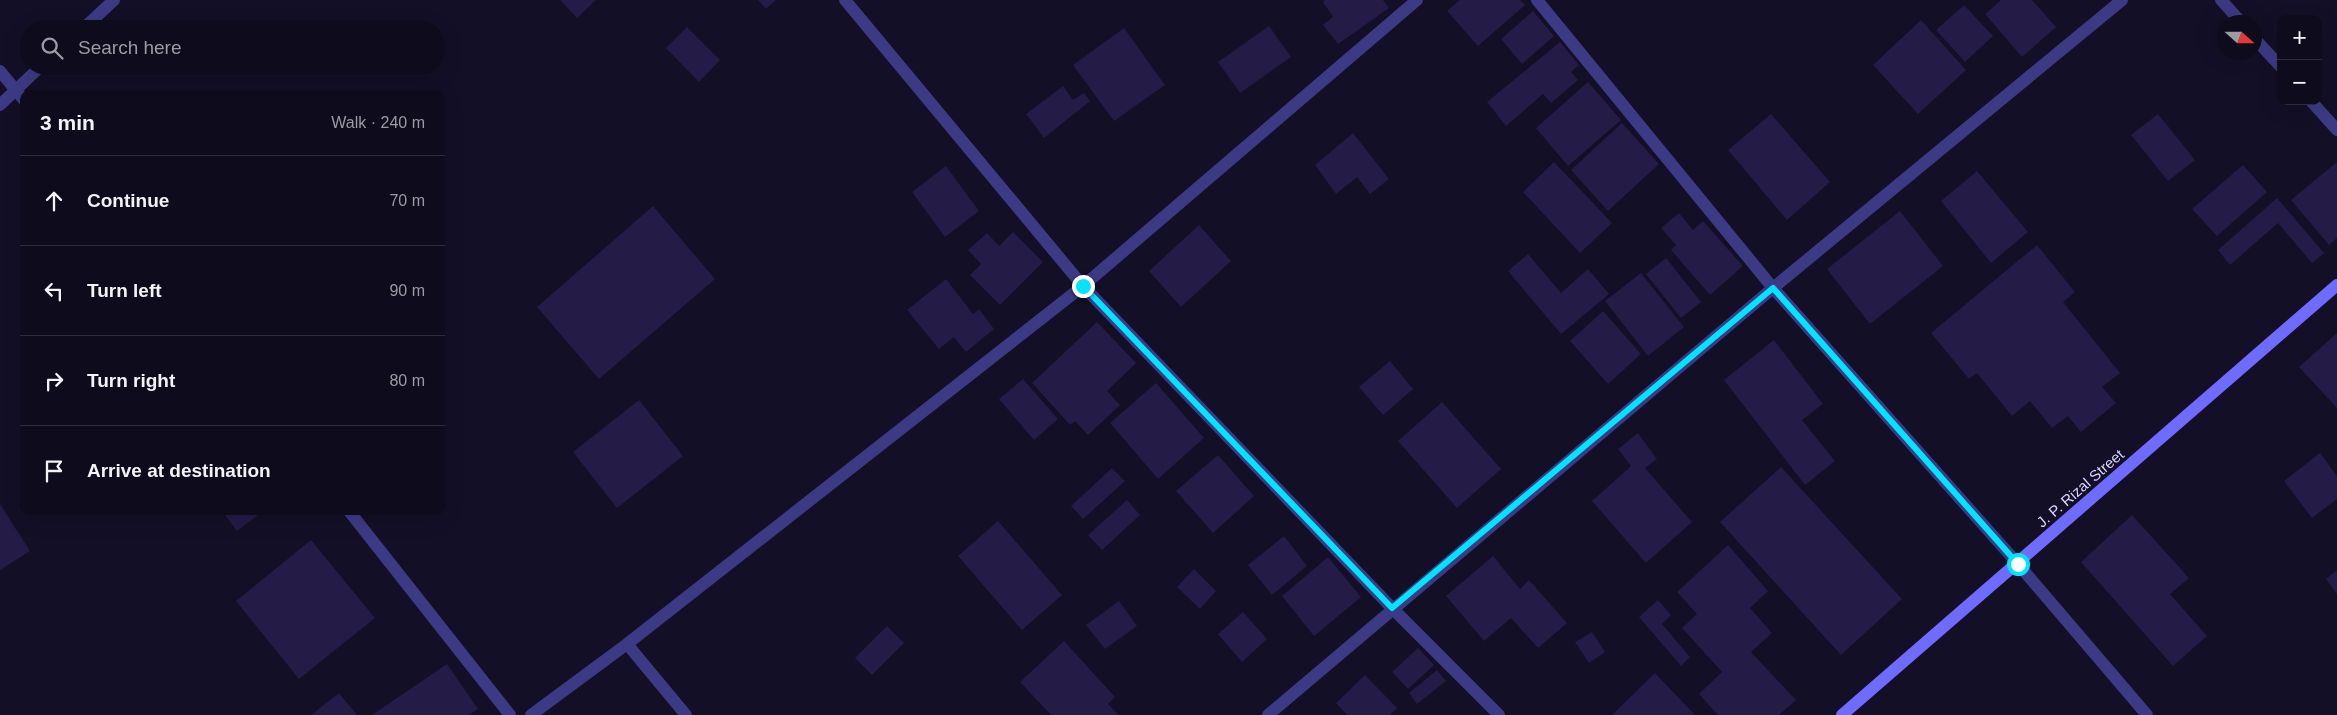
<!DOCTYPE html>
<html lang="en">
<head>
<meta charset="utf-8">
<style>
  :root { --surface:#0e0b1c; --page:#171425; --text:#f1f3f6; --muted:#9b9ba3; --line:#2e2b3b }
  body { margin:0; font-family:Arial,sans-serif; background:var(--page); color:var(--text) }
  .controls { position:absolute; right:15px; top:15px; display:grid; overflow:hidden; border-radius:10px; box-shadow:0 5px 20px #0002 }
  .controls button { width:45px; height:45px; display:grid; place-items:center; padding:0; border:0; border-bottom:1px solid var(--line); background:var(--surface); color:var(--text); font:25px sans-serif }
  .compass { position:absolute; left:2217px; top:15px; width:45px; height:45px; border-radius:50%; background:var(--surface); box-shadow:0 5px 20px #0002; rotate:111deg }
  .stop { position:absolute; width:15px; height:15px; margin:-11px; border:4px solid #00e5ff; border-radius:50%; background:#fff }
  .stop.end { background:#00e5ff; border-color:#fff; box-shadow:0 1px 5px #0008 }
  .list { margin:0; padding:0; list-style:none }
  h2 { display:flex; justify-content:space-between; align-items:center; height:65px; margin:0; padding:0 20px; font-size:21px }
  h2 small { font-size:16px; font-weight:400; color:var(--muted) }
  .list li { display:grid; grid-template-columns:32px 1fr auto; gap:15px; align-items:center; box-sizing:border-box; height:90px; padding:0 20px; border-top:1px solid var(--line) }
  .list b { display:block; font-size:19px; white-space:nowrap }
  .list em { font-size:16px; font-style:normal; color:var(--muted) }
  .icon { flex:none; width:28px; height:28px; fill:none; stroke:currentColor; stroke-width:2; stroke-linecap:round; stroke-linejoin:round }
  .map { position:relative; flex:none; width:2337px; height:715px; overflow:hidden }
  .search { position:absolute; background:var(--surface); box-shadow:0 5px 20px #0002; left:20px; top:20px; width:425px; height:55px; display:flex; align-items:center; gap:12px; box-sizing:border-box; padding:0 18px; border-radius:28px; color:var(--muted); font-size:19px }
  .panel { position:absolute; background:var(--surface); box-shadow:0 5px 20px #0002; left:20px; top:90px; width:425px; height:425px; border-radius:10px }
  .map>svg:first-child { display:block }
  .building { fill:#241b47 }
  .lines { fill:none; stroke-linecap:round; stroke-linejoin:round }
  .minor { stroke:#3d3a85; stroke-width:12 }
  .tertiary { stroke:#3d3a85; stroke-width:12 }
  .secondary { stroke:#6f6bff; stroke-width:12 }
  .route { stroke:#00e5ff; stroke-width:6 }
  .labels { text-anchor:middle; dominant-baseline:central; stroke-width:4.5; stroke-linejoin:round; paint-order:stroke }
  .street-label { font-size:15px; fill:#d9d4ff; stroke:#130f26 }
</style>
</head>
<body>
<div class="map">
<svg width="2337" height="715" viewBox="0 0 2337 715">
  <rect width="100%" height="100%" fill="#130f26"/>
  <path class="building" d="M560,0h36l-19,18z
    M758,0h18l-10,9z
    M1325,0h58l6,8 -51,36 -15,-19 10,-8 -10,-15z
    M1460,0h60l5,5 -47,41 -31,-35z
    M2001,0h31l24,27 -34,30 -37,-43z
    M1964,5l29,31 -28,26 -29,-32z
    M1533,11l21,25 -32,28 -21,-25z
    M1921,20l45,50 -48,44 -45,-49z
    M1269,26l22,31 -51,36 -22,-31z
    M687,27l33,33 -21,22 -33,-34z
    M1124,28l41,57 -51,36 -41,-56z
    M1560,42l19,23 -8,7 7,8 -27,23 -8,-9 -37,32 -19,-24z
    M1588,82l33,38 -53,46 -32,-38z
    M1063,86l10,14 11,-7 6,8 -46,37 -18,-24z
    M1771,114l59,68 -43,38 -59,-70z
    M2158,114l37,46 -27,21 -37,-46z
    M1622,123l37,41 -51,47 -37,-41z
    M1353,133l36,46 -19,15 -13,-17 -21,17 -21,-29z
    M1554,162l58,61 -32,30 -57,-61z
    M2337,162v76l-8,7 -38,-45z
    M2243,165l24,27 -50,44 -25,-27z
    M946,166l33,45 -34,26 -33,-45z
    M1977,171l51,61 -37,31 -50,-62z
    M2277,198l47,55 -12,10 -34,-40 -48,42 -12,-15z
    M653,206l62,73 -116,100 -62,-72z
    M1900,211l43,55 -73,58 -43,-55z
    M1679,213l14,17 10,-9 40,45 -33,29 -39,-45 5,-5 -15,-17z
    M1199,225l32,36 -50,46 -32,-36z
    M1013,232l30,30 -43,43 -30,-30 11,-11 -13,-14 19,-17 12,13z
    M2037,245l38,47 -12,10 57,71 -18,14 14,16 -35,29 -13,-16 -16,12 -22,-27 -18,15 -35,-43 -8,6 -38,-46z
    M1528,254l33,39 27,-24 21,25 -48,40 -53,-63z
    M1666,258l35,44 -20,16 -35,-44z
    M1641,273l43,54 -36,29 -43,-55z
    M946,279l27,35 6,-5 15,20 -28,23 -12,-15 -15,12 -32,-39z
    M1603,311l38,43 -33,30 -38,-43z
    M1097,322l39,41 -29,28 13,14 -32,30 -13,-14 -5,4 -38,-42z
    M2337,333v75l-38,-41z
    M1774,340l49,64 -21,16 33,41 -30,24 -81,-105z
    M1390,361l23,28 -30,26 -24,-28z
    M1023,379l35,40 -24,21 -35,-41z
    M1156,383l48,55 -46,41 -48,-56z
    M639,400l44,56 -66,52 -44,-56z
    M1442,402l59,67 -44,39 -59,-67z
    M1638,433l19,26 -12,9 47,54 -46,41 -54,-62 39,-35 -13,-17z
    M2320,453l17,23v23l-25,19 -28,-37z
    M1218,455l36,41 -41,37 -37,-42z
    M1781,467l121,132 -61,56 -121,-133z
    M1112,468l13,13 -42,38 -12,-13z
    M1127,500l13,15 -38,35 -14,-15z
    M0,504l30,47 -30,19z
    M222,511h41l-26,20z
    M2132,515l57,63 -19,16 37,42 -34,30 -92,-104z
    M998,521l64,74 -40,35 -64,-74z
    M1284,536l23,30 -35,29 -24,-30z
    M311,540l64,78 -76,61 -63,-78z
    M1728,545l40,46 -18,17 22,25 -21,19 45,48 -17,15h-61l-19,-21 23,-22 -40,-44 15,-14 -20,-22z
    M1493,556l27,33 9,-9 38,43 -29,25 -27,-30 -27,23 -38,-45z
    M1328,557l33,40 -47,39 -32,-40z
    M1194,569l22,22 -16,18 -23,-22z
    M2337,570v24l-11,-15z
    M1658,600l13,15 -9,9 28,33 -9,9 -42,-49z
    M1119,601l18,25 -32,23 -19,-24z
    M1243,612l24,27 -25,23 -24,-28z
    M887,626l17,17 -32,32 -17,-17z
    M1592,632l13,20 -16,11 -14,-21z
    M1064,641l51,56 -7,7 11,11h-68l-31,-33z
    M1418,648l16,17 -26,24 -16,-17z
    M447,664l31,45 -9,6h-97z
    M1437,670l9,11 -29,23 -8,-11z
    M1655,673l40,42h-83z
    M1365,675l32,33 -7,7h-43l-11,-12z
    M339,693l18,22h-46z"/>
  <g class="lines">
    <path class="minor" d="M845,0l238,286 309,322 107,107
      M1537,0l236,288 245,276 129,151
      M2221,0l20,22
      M2254,38l27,29
      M0,71l24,29
      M2311,101l26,29
      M349,511l161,204
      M627,644l59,71
      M531,715l96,-71 456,-358 334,-286
      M1268,715l505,-427 349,-288"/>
    <path class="tertiary" d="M83,29l31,-29
      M0,105l41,-39"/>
    <path class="secondary" d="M1842,715l495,-430"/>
  </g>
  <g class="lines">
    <path class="route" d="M1083,286l309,322 381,-320 245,276"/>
  </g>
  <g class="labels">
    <g class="street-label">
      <text transform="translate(2080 488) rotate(-41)">J. P. Rizal Street</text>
    </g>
  </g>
</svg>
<div class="controls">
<button>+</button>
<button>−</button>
</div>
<svg class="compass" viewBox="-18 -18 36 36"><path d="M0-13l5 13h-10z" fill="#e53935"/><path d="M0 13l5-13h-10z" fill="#9b9ba3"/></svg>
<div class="stop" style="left:2018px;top:564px"></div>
<div class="stop end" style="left:1083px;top:286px"></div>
<div class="search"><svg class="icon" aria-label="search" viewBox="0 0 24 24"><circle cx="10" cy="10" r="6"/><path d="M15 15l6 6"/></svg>Search here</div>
<section class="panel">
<h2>3 min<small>Walk · 240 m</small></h2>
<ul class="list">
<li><svg class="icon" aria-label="ahead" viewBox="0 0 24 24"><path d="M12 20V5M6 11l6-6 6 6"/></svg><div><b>Continue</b></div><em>70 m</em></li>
<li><svg class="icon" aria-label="left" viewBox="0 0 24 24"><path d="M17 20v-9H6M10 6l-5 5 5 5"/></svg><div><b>Turn left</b></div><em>90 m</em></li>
<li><svg class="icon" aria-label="right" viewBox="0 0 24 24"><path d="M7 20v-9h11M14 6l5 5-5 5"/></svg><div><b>Turn right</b></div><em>80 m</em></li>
<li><svg class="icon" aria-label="arrive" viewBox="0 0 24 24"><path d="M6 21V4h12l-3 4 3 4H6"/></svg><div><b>Arrive at destination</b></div></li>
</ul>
</section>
</div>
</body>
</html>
